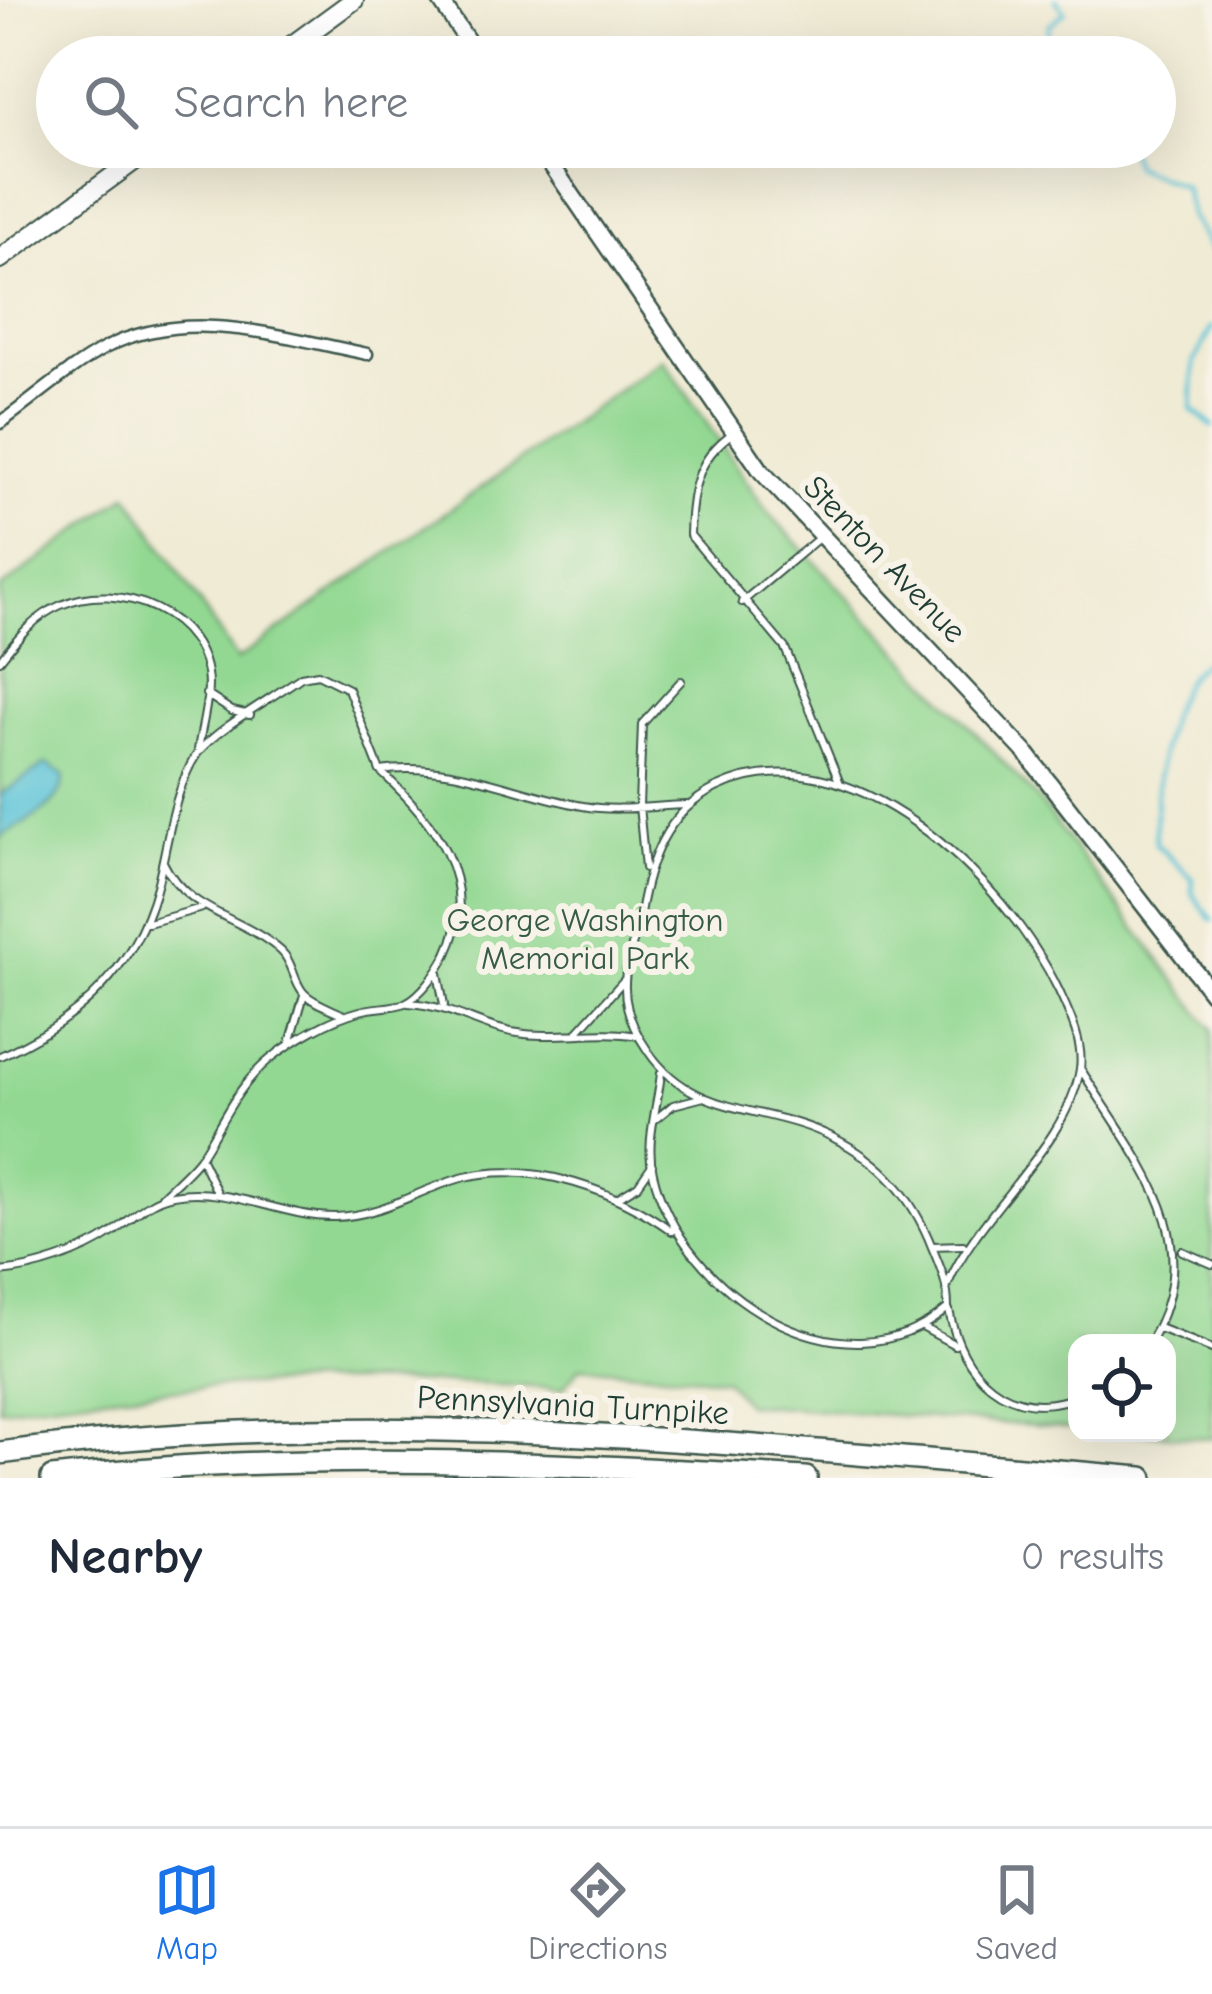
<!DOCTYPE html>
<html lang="en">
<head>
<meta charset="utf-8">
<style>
  :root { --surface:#fff; --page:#f6f6f7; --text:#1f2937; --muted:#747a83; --line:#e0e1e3; --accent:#1a73e8 }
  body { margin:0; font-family:"Comic Neue",sans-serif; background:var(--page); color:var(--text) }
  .controls { position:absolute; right:36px; bottom:36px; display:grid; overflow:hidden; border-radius:24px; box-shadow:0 12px 48px #0002 }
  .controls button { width:108px; height:108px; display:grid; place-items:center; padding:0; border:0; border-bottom:3px solid var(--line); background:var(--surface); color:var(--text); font:60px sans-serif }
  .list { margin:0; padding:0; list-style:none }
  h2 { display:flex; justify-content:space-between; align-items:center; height:156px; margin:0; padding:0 48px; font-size:51px }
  h2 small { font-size:39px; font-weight:400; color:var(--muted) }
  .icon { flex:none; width:66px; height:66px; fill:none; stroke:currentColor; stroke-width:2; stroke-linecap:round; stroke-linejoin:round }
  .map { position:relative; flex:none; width:1212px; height:1478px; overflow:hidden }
  .search { position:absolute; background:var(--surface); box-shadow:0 12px 48px #0002; left:36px; right:36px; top:36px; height:132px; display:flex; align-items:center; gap:30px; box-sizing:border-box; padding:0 42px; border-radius:66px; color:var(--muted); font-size:45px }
  .sheet { height:348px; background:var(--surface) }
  nav { display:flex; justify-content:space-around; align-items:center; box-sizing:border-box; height:168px; border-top:3px solid var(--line); background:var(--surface); font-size:33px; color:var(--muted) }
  nav a { display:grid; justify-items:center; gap:6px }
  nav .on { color:var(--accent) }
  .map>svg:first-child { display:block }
  .green { fill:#92d892; stroke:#588a63; stroke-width:3 }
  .water { fill:#5cc4d8; stroke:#3e8086; stroke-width:3 }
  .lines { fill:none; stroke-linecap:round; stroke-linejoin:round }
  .stream { stroke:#5cc4d8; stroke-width:4.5 }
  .service-casing { stroke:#3e574c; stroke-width:10 }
  .minor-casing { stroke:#3e574c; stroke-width:15 }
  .secondary-casing { stroke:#3e574c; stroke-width:20 }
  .primary-casing { stroke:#3e574c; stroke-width:22 }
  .motorway-casing { stroke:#3e574c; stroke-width:26 }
  .service { stroke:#fff; stroke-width:6 }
  .minor { stroke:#fff; stroke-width:10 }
  .secondary { stroke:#fff; stroke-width:15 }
  .primary { stroke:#fff; stroke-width:18 }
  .motorway { stroke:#fff; stroke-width:21 }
  .labels { text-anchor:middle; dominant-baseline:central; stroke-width:12; stroke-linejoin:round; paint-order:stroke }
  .street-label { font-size:33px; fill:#1f3d34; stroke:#f7f3e8 }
  .park-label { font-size:33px; fill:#365c47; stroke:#f7f3e8 }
</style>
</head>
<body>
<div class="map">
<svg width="1212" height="1478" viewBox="0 0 1212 1478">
  <rect width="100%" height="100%" fill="#f7f3e8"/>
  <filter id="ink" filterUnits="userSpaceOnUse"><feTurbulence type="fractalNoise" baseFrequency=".00833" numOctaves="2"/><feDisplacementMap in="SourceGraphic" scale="24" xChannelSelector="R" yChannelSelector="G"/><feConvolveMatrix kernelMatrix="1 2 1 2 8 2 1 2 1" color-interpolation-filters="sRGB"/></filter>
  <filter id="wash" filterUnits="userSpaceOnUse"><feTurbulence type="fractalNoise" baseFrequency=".004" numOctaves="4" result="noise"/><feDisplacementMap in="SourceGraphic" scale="48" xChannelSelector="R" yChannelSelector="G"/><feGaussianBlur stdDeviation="2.7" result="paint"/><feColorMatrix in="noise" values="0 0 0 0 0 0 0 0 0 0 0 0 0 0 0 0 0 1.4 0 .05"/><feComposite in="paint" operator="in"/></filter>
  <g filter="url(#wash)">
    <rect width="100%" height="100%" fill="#f0ebd4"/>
    <path class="green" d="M663,359l103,151 269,286 177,233v410l-79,-6h34v-90h-90v86l-331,-25 -21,-25 -145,-12 -18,22c-190,-15 -374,-7 -562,20v-820l128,-95 109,166z"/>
    <path class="water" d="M46,764l18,11c1,32 -41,47 -64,62v-42z"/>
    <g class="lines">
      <path class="stream" d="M1054,57l-8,-6 3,-26 16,-13 -9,-12
        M1129,147l5,19 50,21 7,30 21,34
        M1212,327l-18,36 -2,46 20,17
        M1212,658c-51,22 -58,136 -56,186l37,35 -1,14 20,27"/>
    </g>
  </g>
  <g filter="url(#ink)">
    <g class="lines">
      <g class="service-casing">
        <path id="service" d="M733,433c-37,25 -42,60 -43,102l95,113 54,133
          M742,602l78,-65
          M0,660c17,-22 35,-44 61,-55 58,-26 146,9 147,80 0,21 -7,44 -10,65
          M206,694l26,17 18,4
          M163,862c24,51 79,54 118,89 12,11 12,29 22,41 8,10 29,17 41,23
          M645,868l-6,-62 3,-82 39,-43
          M148,923l54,-15
          M438,973l6,32
          M408,1003c48,3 74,27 117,31 39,4 74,-5 113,2
          M578,1031l46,-51
          M290,1043l14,-48
          M0,1056c84,-37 143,-95 161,-187 8,-35 15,-84 36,-115 17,-24 77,-57 104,-77l17,-3 30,15 32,82c70,-11 136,23 203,35 33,6 70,0 104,-1
          M1080,1068c55,89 132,170 69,275
          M661,1073c-3,32 -16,68 -8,100 27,118 189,226 295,135 0,-24 -7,-39 -16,-61 -20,-51 -50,-85 -100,-110 -65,-33 -139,-19 -184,-86 -14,-20 -24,-42 -23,-67 0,-24 12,-48 15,-71 9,-52 25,-100 76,-125 132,-63 291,93 343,203 10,22 25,52 21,78 -12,76 -102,143 -132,215
          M657,1118l16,-13 31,-8
          M200,1157l17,35
          M162,1196c13,-13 29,-26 39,-40 23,-36 35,-69 69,-97 25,-20 59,-40 90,-48 13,-4 33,-3 45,-8 17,-8 34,-33 42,-49 35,-73 -14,-135 -67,-183
          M617,1198l21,-13 14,-20
          M932,1246l31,-1
          M1182,1251l30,13
          M0,1272c35,-3 83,-19 112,-39 20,-14 35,-33 61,-38 56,-10 106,22 162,22 47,-1 86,-29 130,-40 70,-17 151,14 207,54
          M949,1310c12,64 58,112 128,87
          M924,1328l31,17
          M1159,1328l53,21"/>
      </g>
      <g class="minor-casing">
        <path id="minor" d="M0,423c34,-24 68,-55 105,-75 81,-43 177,-11 262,6"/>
      </g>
      <g class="secondary-casing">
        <path id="secondary" d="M440,0l38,57
          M539,147l223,325 264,281 186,240"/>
      </g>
      <g class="primary-casing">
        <path id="primary" d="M276,57l78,-57
          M0,259l153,-112"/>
      </g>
      <g class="motorway-casing">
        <path id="motorway" d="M0,1453c378,-53 764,-5 1142,25
          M52,1478c257,-29 497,-15 754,0"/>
      </g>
      <use href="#service" class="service"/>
      <use href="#minor" class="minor"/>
      <use href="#secondary" class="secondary"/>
      <use href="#primary" class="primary"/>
      <use href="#motorway" class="motorway"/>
    </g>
  </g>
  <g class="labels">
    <g class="street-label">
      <text transform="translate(885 559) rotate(46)">Stenton Avenue</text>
      <text transform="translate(573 1405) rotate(3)">Pennsylvania Turnpike</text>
    </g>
    <g class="park-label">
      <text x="585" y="920">George Washington<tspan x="585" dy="38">Memorial Park</tspan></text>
    </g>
  </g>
</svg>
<div class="controls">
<button><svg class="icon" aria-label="locate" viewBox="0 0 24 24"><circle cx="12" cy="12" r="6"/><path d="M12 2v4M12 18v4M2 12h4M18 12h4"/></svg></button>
</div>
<div class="search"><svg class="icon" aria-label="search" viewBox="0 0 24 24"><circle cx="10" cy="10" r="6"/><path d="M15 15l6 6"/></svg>Search here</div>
</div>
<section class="sheet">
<h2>Nearby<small>0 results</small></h2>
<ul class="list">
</ul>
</section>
<nav>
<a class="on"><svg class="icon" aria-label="map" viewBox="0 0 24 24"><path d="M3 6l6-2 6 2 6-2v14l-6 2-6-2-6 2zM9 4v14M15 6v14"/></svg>Map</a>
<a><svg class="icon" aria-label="directions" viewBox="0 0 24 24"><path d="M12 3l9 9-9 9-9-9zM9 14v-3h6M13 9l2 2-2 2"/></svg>Directions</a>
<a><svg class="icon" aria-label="saved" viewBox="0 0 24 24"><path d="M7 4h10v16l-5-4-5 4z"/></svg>Saved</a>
</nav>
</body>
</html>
